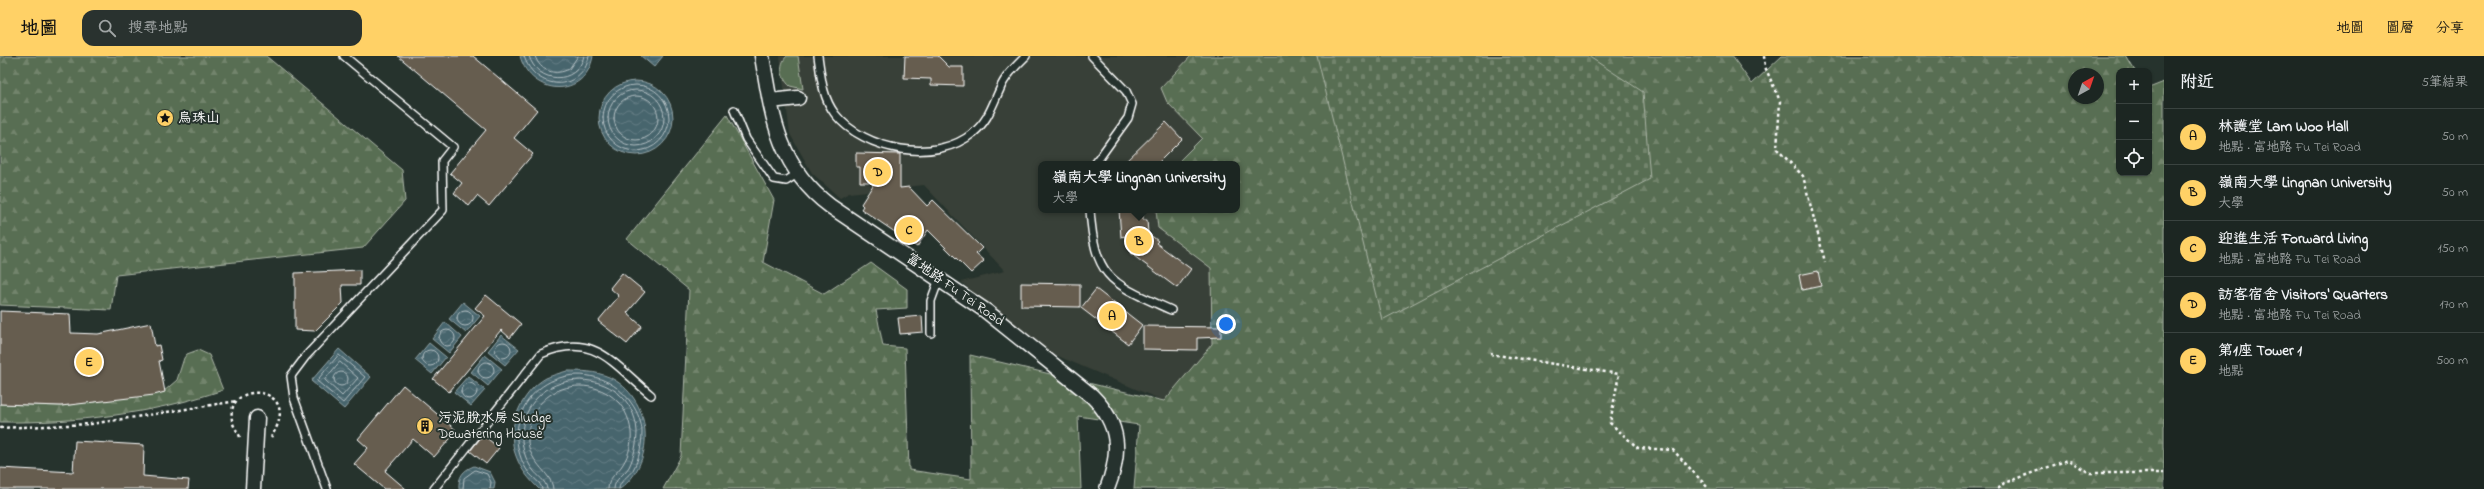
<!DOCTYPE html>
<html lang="zh-TW">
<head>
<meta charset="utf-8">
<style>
  :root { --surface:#1c2622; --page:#29322f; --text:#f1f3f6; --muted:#a0a5a5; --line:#3a4340; --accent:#ffd166 }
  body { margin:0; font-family:"Indie Flower","LXGW WenKai TC",sans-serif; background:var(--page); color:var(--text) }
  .controls { position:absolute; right:12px; top:12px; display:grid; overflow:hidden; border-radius:8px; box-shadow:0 1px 3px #0004 }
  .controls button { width:36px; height:36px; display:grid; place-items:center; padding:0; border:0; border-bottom:1px solid var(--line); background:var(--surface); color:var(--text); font:20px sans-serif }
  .compass { position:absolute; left:2068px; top:12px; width:36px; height:36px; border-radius:50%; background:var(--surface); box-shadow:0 1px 3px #0004; rotate:40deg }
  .you { position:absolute; left:1226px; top:268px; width:14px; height:14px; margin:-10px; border:3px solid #fff; border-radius:50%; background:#1a73e8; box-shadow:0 0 0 6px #1a73e833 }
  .badge { display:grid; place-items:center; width:26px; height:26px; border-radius:50%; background:var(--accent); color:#111; font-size:13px; font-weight:700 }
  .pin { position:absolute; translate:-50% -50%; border:2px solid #fff; box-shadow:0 1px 4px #0006 }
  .popup { position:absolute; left:1038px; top:105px; width:202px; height:52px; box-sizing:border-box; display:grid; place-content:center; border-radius:8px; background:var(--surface); filter:drop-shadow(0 1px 3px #0005); font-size:13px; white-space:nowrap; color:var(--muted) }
  .popup b { font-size:15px; color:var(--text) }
  .popup::after { content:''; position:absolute; left:50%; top:100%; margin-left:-8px; border:8px solid transparent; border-top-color:var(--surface) }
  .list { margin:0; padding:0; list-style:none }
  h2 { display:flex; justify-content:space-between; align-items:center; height:52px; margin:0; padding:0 16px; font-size:17px }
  h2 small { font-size:13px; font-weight:400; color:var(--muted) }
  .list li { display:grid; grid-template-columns:26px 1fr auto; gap:12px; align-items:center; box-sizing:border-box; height:56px; padding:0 16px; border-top:1px solid var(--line) }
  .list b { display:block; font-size:15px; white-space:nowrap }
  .list p { margin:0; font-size:13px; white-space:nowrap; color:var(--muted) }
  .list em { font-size:13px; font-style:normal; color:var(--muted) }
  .icon { flex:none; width:22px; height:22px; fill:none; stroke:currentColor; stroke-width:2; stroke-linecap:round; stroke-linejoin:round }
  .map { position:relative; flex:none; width:2164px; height:433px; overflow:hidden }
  header { display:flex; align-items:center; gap:24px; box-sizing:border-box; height:56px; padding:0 20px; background:var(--accent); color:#111 }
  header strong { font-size:19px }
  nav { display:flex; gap:22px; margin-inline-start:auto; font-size:14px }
  .search { width:280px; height:36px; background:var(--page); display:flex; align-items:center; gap:10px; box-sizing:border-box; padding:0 14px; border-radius:12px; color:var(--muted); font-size:15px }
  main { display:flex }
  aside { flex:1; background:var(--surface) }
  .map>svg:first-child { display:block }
  .built { fill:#394037; fill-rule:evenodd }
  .grass { fill:#596e52; stroke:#acb6a8 }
  .forest { fill:url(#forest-firs); stroke:#acb6a8; fill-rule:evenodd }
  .cemetery { fill:url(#cemetery-stones); stroke:#acb6a8 }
  .water { fill:url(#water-waves); stroke:#91a3a7 }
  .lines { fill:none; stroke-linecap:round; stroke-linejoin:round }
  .shore { stroke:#b5c1c5; stroke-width:1 }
  .building { fill:#665d4f; stroke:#fff }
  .service-casing { stroke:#fff; stroke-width:10 }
  .minor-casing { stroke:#fff; stroke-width:17 }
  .path { stroke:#fff; stroke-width:2.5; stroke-dasharray:3 3; stroke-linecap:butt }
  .service { stroke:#26332d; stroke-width:7 }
  .minor { stroke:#26332d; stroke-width:14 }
  .labels { text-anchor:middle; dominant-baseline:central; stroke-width:4; stroke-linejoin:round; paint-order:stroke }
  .poi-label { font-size:14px; fill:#fff; stroke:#26332d; text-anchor:start }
  .street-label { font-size:14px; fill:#fff; stroke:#26332d }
</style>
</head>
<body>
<header>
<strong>地圖</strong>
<div class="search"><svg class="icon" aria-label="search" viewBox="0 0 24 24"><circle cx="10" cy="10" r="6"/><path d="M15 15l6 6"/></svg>搜尋地點</div>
<nav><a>地圖</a><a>圖層</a><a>分享</a></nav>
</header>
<main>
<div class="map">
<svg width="2164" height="433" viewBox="0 0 2164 433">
  <defs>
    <pattern id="forest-firs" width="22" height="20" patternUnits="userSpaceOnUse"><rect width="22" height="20" fill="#596e52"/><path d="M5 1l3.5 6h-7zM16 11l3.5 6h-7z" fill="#72846c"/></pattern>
    <pattern id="cemetery-stones" width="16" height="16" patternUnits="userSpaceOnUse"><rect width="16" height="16" fill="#596e52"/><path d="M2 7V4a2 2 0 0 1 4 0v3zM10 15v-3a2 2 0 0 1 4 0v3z" fill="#72846c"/></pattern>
    <pattern id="water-waves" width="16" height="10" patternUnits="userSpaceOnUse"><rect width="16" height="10" fill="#47656d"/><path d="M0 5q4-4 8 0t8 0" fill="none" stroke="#637c83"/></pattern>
  </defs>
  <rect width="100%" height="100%" fill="#26332d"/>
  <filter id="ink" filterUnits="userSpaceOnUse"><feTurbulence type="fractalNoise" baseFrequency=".025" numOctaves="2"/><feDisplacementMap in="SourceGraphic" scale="8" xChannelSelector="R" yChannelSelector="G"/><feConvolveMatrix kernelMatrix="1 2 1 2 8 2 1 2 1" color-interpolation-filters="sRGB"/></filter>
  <g filter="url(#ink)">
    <path class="built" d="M780,0h411l-30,32 165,123 -162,190 -118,-50 -85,-69 44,-11 -81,-86 -75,8 -9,5 -28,-25 -22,-39zM1041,108h196v46h-196z"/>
    <path class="grass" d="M787,0h11l5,33 -13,-3c-9,-8 -12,-21 -3,-30z"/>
    <path class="forest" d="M0,0h266l136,114 3,31 -42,47 -247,27 -5,35 -111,-5z
      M1191,0h541l20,28 30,-28h344l9,15h-16v102h30v-85l15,-6v407h-1030l5,-64 -61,-9 3,73h-418l18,-33 8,-166 -62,-51 100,-124 47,85 -11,62 61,32 47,-31 36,26v19l-31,2 7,36 22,2 4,122 62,9 -1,-124 194,46 48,-57 -1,-76 -53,-40 -2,-18h81v-46h-61l26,-26 -35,-36 -6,-14zM2074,18h24v24h-24z
      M198,294l11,5 14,35c-71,24 -148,33 -223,32v-18l61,2 102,-14 14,-12 7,-22 3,-4z"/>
    <path class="cemetery" d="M1317,0h271l55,36 7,87 -268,141z"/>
    <path class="water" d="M520,0h73c-7,43 -62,41 -73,0z
      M641,0h22l-9,11z
      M599 62a37 37 0 1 1 74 0a37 37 0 1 1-74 0Z
      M463,246l17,14 -14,17 -17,-14z
      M445,266l17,15 -13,16 -17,-14z
      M501,279l18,14 -14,16 -17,-14z
      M429,287l17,14 -14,17 -17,-14z
      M339,293l32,28 -27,32 -33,-28z
      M485,299l17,14 -14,17 -17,-14z
      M567,315c15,0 28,0 42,6 43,20 49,84 11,112h-81c-10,-10 -18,-19 -23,-33 -11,-27 5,-64 30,-78 7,-3 14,-5 21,-7z
      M468,320l17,14 -14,16 -17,-14z
      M474,410l16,6 5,10 -1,7h-35c-1,-12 4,-19 15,-23z"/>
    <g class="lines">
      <path class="shore" d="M524,0c10,35 59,38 65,0
        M529,0c8,28 48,30 55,0
        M535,0c5,16 21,20 34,13l9,-13
        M603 62a33 33 0 1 1 66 0a33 33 0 1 1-66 0Z
        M608 62a28 28 0 1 1 56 0a28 28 0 1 1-56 0Z
        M614 62a22 22 0 1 1 44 0a22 22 0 1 1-44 0Z
        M457 262a8 8 0 1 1 16 0a8 8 0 1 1-16 0Z
        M439 282a8 8 0 1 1 16 0a8 8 0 1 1-16 0Z
        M495 294a8 8 0 1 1 16 0a8 8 0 1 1-16 0Z
        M422 302a8 8 0 1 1 16 0a8 8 0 1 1-16 0Z
        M339,299l26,22 -22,26 -26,-22z
        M340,306l18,16 -16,18 -17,-16z
        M478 314a8 8 0 1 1 16 0a8 8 0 1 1-16 0Z
        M334 323a7 7 0 1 1 14 0a7 7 0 1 1-14 0Z
        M461 335a8 8 0 1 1 16 0a8 8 0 1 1-16 0Z
        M463,433l1,-11 11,-8 12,4 4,8 -1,7
        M542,433c-1,-7 -9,-11 -13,-16 -8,-10 -13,-27 -12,-40 4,-61 81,-79 115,-29 5,7 10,19 10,28 0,13 -3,27 -9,38 -4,6 -14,11 -14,19
        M547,433c-1,-9 -9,-12 -14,-19 -8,-10 -12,-25 -11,-38 7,-70 110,-68 115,-1 0,12 -3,26 -8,36 -5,8 -15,12 -15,22
        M553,433c-1,-18 -28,-26 -25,-56 7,-63 97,-62 103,-1 1,10 -2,23 -8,32 -5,9 -15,13 -15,25"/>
    </g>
    <path class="building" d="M398,0h75l64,54 -23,28 19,16 -44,52 -12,-10 -8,10 -15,-13 8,-10 -12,-10 36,-43z
      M905,0h33l11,11h14v19l-32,-1v-6l-27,-1z
      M1166,66l16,17 -25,25h-34z
      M856,97l44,1v34l9,-1 18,19 6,-6 49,48 -6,6 8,7 -13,12 -43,-43 -11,17 -56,-38 2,-3 -2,-2 14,-22h-15v-15h-4z
      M1119,154h24v10h4l1,13 10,8 -2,2 35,26 -14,19 -47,-35 2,-3 -7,-14 -4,1z
      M360,214v15h-18l1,18 -28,28 -20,-1v-57z
      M1818,215l3,15 -19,4 -3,-15z
      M622,217l23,19 -18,21 15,13 -15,18 -29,-23 21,-25 -9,-8z
      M1021,227l59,1v23l-59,-1z
      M1096,233l46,36 -14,19 -47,-36z
      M486,239l35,29 -11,14 -9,-8 -52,62 -16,-13 52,-63 -10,-8z
      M0,255l70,3 1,19 27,1 53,-11 4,23 4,-1 3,15 -3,1 6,31 -11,3 -93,11 -61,-2z
      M922,260l1,16 -23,2 -2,-16z
      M1143,270l78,1v10l-24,1v12l-54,-1z
      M403,329l54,46 -23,26 -21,-18 -28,32 21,18h-22l-30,-25 14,-16 -10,-9z
      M483,379l16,13 -13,16 -16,-13z
      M75,385l69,4 -1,31 46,4 -1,9h-188v-21l73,4z"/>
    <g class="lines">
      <g class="service-casing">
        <path id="service" d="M818,0c3,20 4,41 17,58 29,37 101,50 138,19 15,-12 19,-27 27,-44 5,-13 16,-23 26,-33
          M1092,0l34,35 6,13 -4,14 -33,46
          M734,54l12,29 28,40 12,2 11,-7
          M1090,154c5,70 21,73 81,100
          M931,277v-32l8,-22
          M327,433l-33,-91 -3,-22 15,-20 137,-146 -1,-49 11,-14 -109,-91
          M434,433l107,-135c53,-23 71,9 110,41"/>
      </g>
      <g class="minor-casing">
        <path id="minor" d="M762,0c10,60 16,111 68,150l156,105 106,85c29,29 29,57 15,93
          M770,45l28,-3
          M253,433l4,-71"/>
      </g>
      <path class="path" d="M1764,0l1,11 15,34 -3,48 26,27 22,86
        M1490,298l129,20 -9,49 28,25 35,2 36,39
        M0,372l91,-4 146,-23
        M240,381c-2,-6 -7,-10 -8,-17 -7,-42 74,-35 39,17
        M1998,433l6,-6 64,-23 22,13h74"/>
      <use href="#service" class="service"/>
      <use href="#minor" class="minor"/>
    </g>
  </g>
  <defs>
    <g id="sight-disc" transform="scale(0.9)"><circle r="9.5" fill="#ffd166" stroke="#26332d"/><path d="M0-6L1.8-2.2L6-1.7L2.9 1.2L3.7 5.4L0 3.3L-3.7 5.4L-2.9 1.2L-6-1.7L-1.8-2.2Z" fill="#111"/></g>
    <g id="building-disc" transform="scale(0.9)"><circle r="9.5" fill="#ffd166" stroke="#26332d"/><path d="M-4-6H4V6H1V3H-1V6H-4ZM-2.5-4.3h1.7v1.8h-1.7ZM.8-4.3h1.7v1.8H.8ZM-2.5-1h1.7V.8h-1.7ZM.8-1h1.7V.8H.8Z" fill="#111"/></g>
  </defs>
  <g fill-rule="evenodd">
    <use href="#sight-disc" x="165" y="62"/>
    <use href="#building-disc" x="425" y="370"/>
  </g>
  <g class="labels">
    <g class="poi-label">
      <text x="178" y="62">烏珠山</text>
      <text x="438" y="362">污泥脫水房 Sludge<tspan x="438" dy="16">Dewatering House</tspan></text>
    </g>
    <g class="street-label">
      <text transform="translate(955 234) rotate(35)">富地路 Fu Tei Road</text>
    </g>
  </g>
</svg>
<div class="controls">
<button>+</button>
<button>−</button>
<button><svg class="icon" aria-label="locate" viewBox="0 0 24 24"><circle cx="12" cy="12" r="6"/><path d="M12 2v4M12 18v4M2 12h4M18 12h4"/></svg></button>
</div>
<svg class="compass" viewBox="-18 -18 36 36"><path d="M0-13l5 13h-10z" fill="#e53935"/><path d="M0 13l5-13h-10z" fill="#a0a5a5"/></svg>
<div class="you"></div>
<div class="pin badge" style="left:1112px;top:260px">A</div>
<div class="pin badge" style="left:1139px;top:185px">B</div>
<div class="popup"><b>嶺南大學 Lingnan University</b>大學</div>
<div class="pin badge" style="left:909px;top:174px">C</div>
<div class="pin badge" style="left:878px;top:116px">D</div>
<div class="pin badge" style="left:89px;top:306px">E</div>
</div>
<aside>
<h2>附近<small>5筆結果</small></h2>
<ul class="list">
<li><span class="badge">A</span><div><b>林護堂 Lam Woo Hall</b><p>地點 · 富地路 Fu Tei Road</p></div><em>50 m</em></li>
<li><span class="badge">B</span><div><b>嶺南大學 Lingnan University</b><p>大學</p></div><em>50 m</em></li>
<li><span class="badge">C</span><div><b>迎進生活 Forward Living</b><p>地點 · 富地路 Fu Tei Road</p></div><em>150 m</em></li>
<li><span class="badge">D</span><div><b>訪客宿舍 Visitors' Quarters</b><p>地點 · 富地路 Fu Tei Road</p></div><em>170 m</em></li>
<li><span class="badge">E</span><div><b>第1座 Tower 1</b><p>地點</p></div><em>500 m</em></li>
</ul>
</aside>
</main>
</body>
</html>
